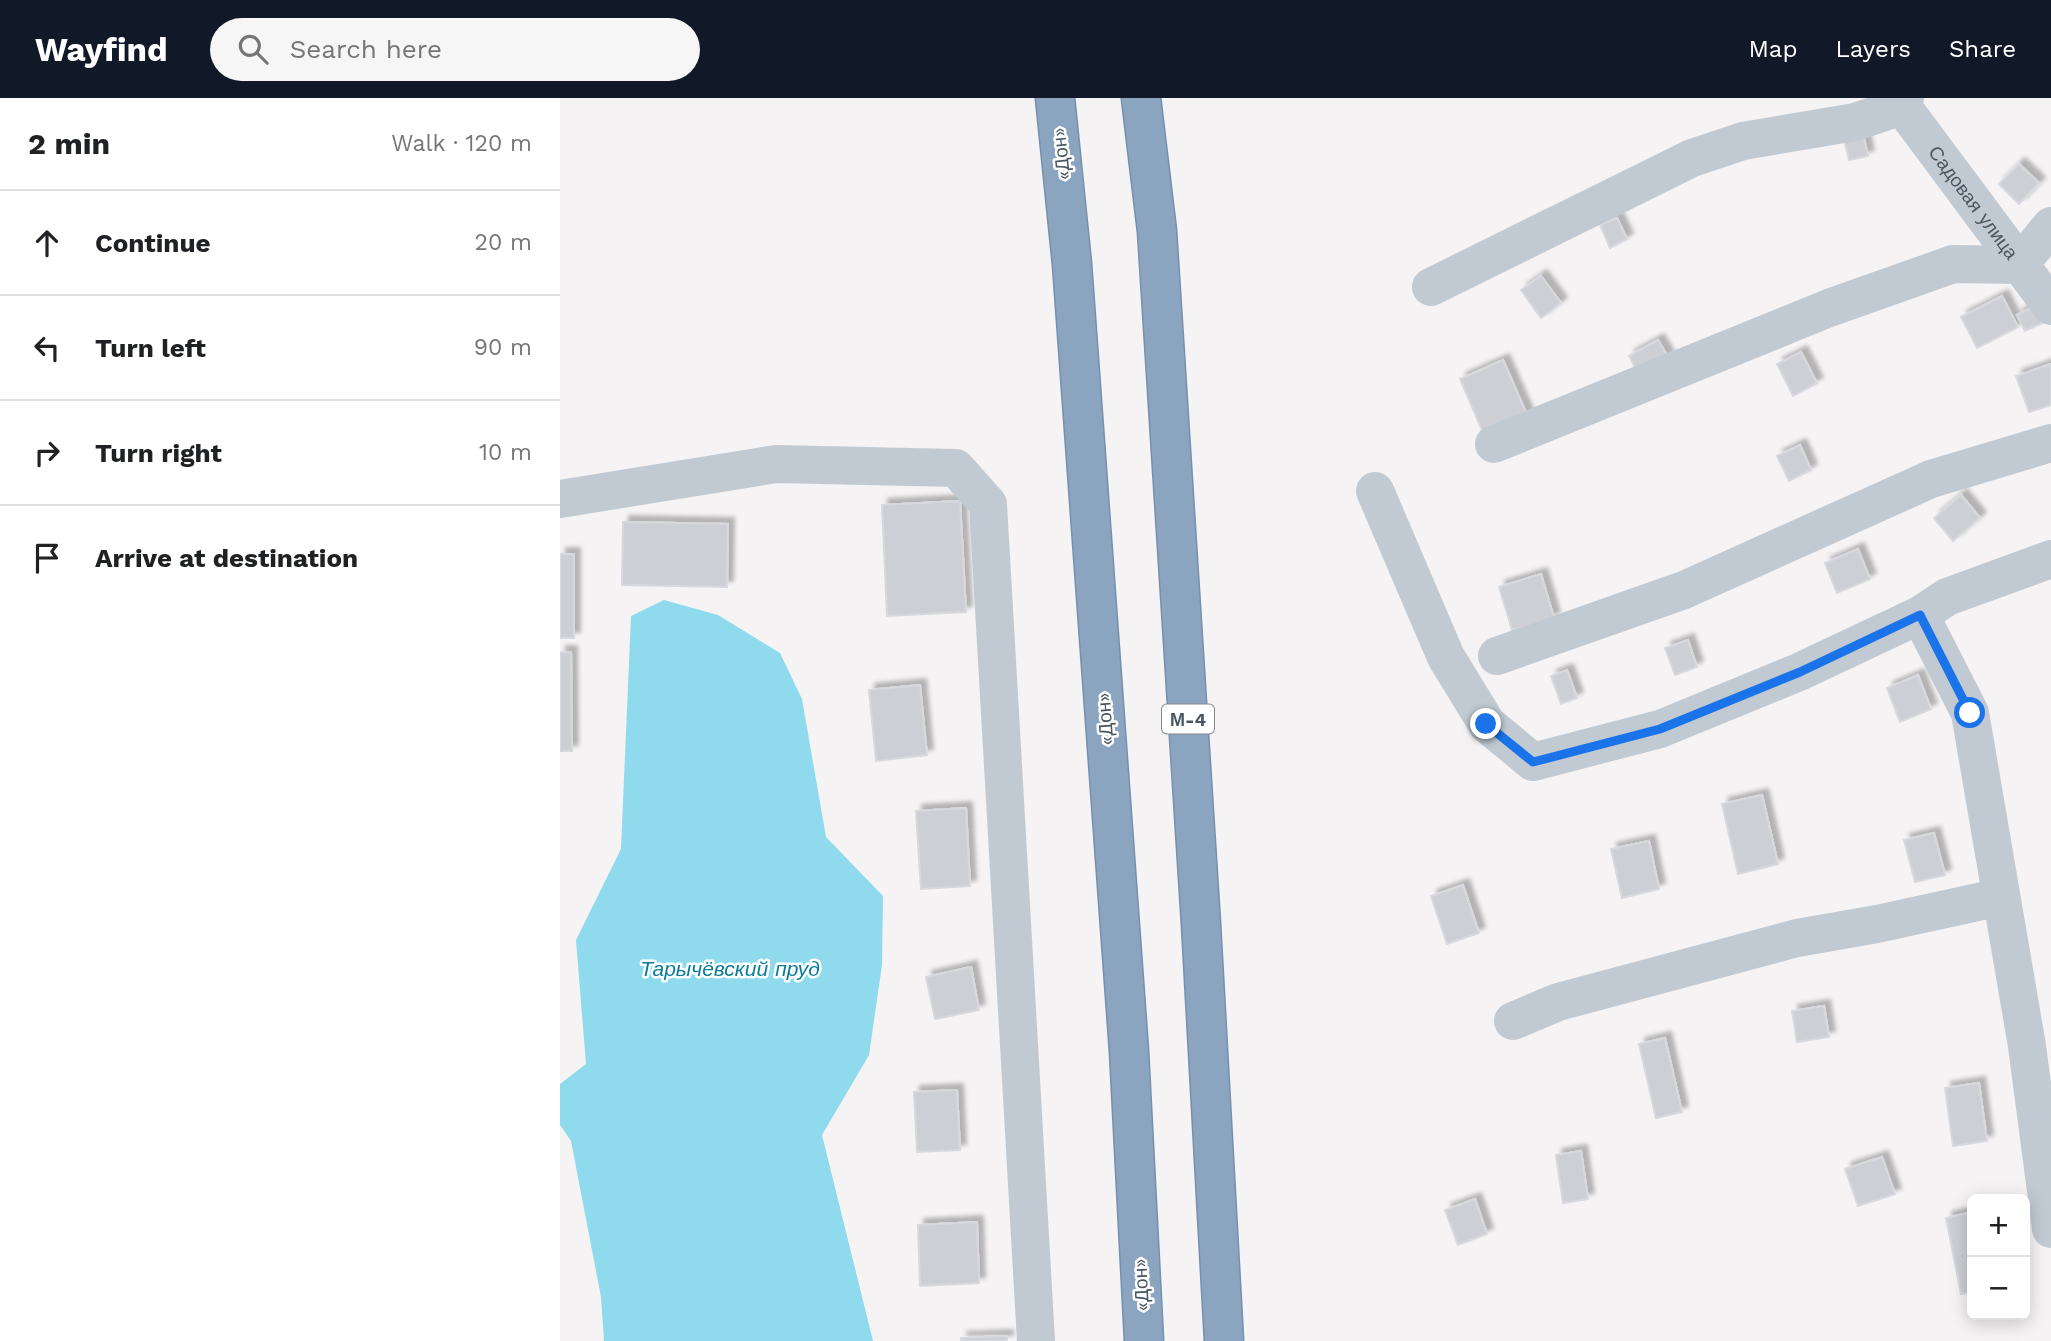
<!DOCTYPE html>
<html lang="en">
<head>
<meta charset="utf-8">
<style>
  :root { --surface:#fff; --page:#f6f6f6; --text:#202124; --muted:#757577; --line:#e0e0e0; --accent:#111827 }
  body { margin:0; font-family:"Work Sans",sans-serif; background:var(--page); color:var(--text) }
  .controls { position:absolute; right:21px; bottom:21px; display:grid; overflow:hidden; border-radius:10px; box-shadow:0 4px 18px #0003 }
  .controls button { width:63px; height:63px; display:grid; place-items:center; padding:0; border:0; border-bottom:2px solid var(--line); background:var(--surface); color:var(--text); font:35px sans-serif }
  .stop { position:absolute; width:21px; height:21px; margin:-16px; border:5px solid #1a73e8; border-radius:50%; background:#fff }
  .stop.end { background:#1a73e8; border-color:#fff; box-shadow:0 2px 7px #0008 }
  .list { margin:0; padding:0; list-style:none }
  h2 { display:flex; justify-content:space-between; align-items:center; height:91px; margin:0; padding:0 28px; font-size:30px }
  h2 small { font-size:23px; font-weight:400; color:var(--muted) }
  .list li { display:grid; grid-template-columns:46px 1fr auto; gap:21px; align-items:center; box-sizing:border-box; height:105px; padding:0 28px; border-top:2px solid var(--line) }
  .list b { display:block; font-size:26px; white-space:nowrap }
  .list em { font-size:23px; font-style:normal; color:var(--muted) }
  .icon { flex:none; width:38px; height:38px; fill:none; stroke:currentColor; stroke-width:2; stroke-linecap:round; stroke-linejoin:round }
  .map { position:relative; flex:none; width:1491px; height:1243px; overflow:hidden }
  header { display:flex; align-items:center; gap:42px; box-sizing:border-box; height:98px; padding:0 35px; background:var(--accent); color:#fff }
  header strong { font-size:33px }
  nav { display:flex; gap:38px; margin-inline-start:auto; font-size:24px }
  .search { width:490px; height:63px; background:var(--page); display:flex; align-items:center; gap:18px; box-sizing:border-box; padding:0 24px; border-radius:38px; color:var(--muted); font-size:26px }
  main { display:flex }
  aside { flex:1; background:var(--surface) }
  .map>svg:first-child { display:block }
  .water { fill:#90daee }
  .building { fill:#cdcfd5; stroke:#d7d9de; stroke-width:2; filter:url(#shadow) }
  .lines { fill:none; stroke-linecap:round; stroke-linejoin:round }
  .highway-casing { stroke:#7690ad; stroke-width:41 }
  .minor { stroke:#c1cad2; stroke-width:38 }
  .highway { stroke:#8ba5c1; stroke-width:38 }
  .route { stroke:#1a73e8; stroke-width:9 }
  .labels { text-anchor:middle; dominant-baseline:central; stroke-width:5; stroke-linejoin:round; paint-order:stroke }
  .shield { fill:#fff; stroke:#808990; stroke-width:2 }
  .shield-label { font-size:18px; font-weight:bold; fill:#4a5661 }
  .street-label { font-size:19px; fill:#4a5661; stroke:#fff }
  .water-label { font-size:21px; font-style:italic; fill:#0c7c9b; stroke:#fff }
</style>
</head>
<body>
<header>
<strong>Wayfind</strong>
<div class="search"><svg class="icon" aria-label="search" viewBox="0 0 24 24"><circle cx="10" cy="10" r="6"/><path d="M15 15l6 6"/></svg>Search here</div>
<nav><a>Map</a><a>Layers</a><a>Share</a></nav>
</header>
<main>
<aside>
<h2>2 min<small>Walk · 120 m</small></h2>
<ul class="list">
<li><svg class="icon" aria-label="ahead" viewBox="0 0 24 24"><path d="M12 20V5M6 11l6-6 6 6"/></svg><div><b>Continue</b></div><em>20 m</em></li>
<li><svg class="icon" aria-label="left" viewBox="0 0 24 24"><path d="M17 20v-9H6M10 6l-5 5 5 5"/></svg><div><b>Turn left</b></div><em>90 m</em></li>
<li><svg class="icon" aria-label="right" viewBox="0 0 24 24"><path d="M7 20v-9h11M14 6l5 5-5 5"/></svg><div><b>Turn right</b></div><em>10 m</em></li>
<li><svg class="icon" aria-label="arrive" viewBox="0 0 24 24"><path d="M6 21V4h12l-3 4 3 4H6"/></svg><div><b>Arrive at destination</b></div></li>
</ul>
</aside>
<div class="map">
<svg width="1491" height="1243" viewBox="0 0 1491 1243">
  <defs>
    <filter id="shadow"><feDropShadow dx="6" dy="-6" stdDeviation="2" flood-color="#0004"/></filter>
  </defs>
  <rect width="100%" height="100%" fill="#f5f3f3"/>
  <path class="water" d="M104,502l54,15 62,38 22,46 24,138 57,59 -1,69 -13,90 -47,80 51,206h-269l-3,-44 -30,-156 -11,-16v-41l26,-20 -10,-124 45,-91 10,-233z"/>
  <path class="building" d="M1303,36l5,22 -19,4 -5,-21z
    M1459,66l20,19 -20,21 -20,-20z
    M1057,120l10,21 -17,9 -10,-23z
    M981,178l20,27 -20,15 -20,-28z
    M1442,198l16,31 -41,21 -16,-31z
    M1479,206l8,17 -22,10 -8,-16z
    M1098,242l10,17 -30,16 -9,-17z
    M1241,254l16,31 -24,13 -16,-32z
    M943,262l25,57 -44,18 -24,-56z
    M1491,266v41l-22,7 -13,-36z
    M1240,347l11,25 -22,11 -12,-25z
    M1401,397l19,23 -27,23 -19,-23z
    M400,403l6,111 -79,4 -5,-111z
    M63,424l105,2 -1,63 -105,-2z
    M1298,451l12,30 -33,14 -12,-30z
    M0,456h14v84h-14z
    M981,476l13,44 -42,12 -13,-43z
    M1128,542l9,27 -22,8 -10,-27z
    M0,554h11l1,99h-12z
    M1007,572l10,28 -16,6 -10,-28z
    M1358,577l13,34 -31,13 -13,-34z
    M360,587l7,70 -51,6 -7,-71z
    M1202,697l16,69 -40,10 -16,-70z
    M406,710l4,78 -49,3 -5,-78z
    M1374,735l11,42 -30,7 -11,-42z
    M1089,743l10,48 -37,9 -11,-49z
    M903,787l16,48 -32,11 -16,-48z
    M411,869l8,43 -44,9 -9,-42z
    M1264,908l5,31 -32,5 -5,-31z
    M1105,940l17,74 -26,6 -17,-74z
    M1419,985l8,58 -34,5 -8,-58z
    M397,992l3,60 -43,2 -3,-60z
    M1021,1053l7,48 -25,4 -7,-48z
    M1322,1059l13,37 -37,12 -13,-37z
    M915,1101l12,35 -29,11 -13,-35z
    M1412,1114v80l-11,2 -15,-76z
    M417,1124l2,61 -59,3 -2,-61z
    M447,1238v5h-46v-3z"/>
  <g class="lines">
    <g class="highway-casing">
      <path id="highway" d="M495,0l17,166 57,787 15,290
        M581,0l16,133 44,693 23,417"/>
    </g>
    <g class="minor">
      <path id="s1" d="M1336,0l155,208"/>
      <path d="M871,189l261,-129 51,-17 112,-19 47,-16 3,-8"/>
      <path d="M934,346l335,-136 124,-44 66,1 32,-39"/>
      <path d="M815,393l71,166 41,67 46,38 127,-33 139,-57 121,-57 27,-18 104,-38"/>
      <path d="M0,401l216,-35 180,4 32,36 48,837"/>
      <path d="M1360,517l50,98 57,333 24,183"/>
      <path d="M937,558l187,-66 247,-111 120,-36"/>
      <path d="M953,923l45,-19 239,-64 80,-14 124,-27"/>
    </g>
    <use href="#highway" class="highway"/>
  </g>
  <g class="lines">
    <path class="route" d="M926,626l47,38 127,-33 140,-57 120,-57 50,98"/>
  </g>
  <g class="labels">
    <rect class="shield" x="602" y="606.5" width="52" height="29" rx="5"/>
    <g class="shield-label">
      <text x="628" y="621">М-4</text>
    </g>
    <g class="street-label">
      <text transform="translate(501 56) rotate(-96)">«Дон»</text>
      <text stroke="none"><textPath href="#s1" startOffset="130">Садовая улица</textPath></text>
      <text transform="translate(545 621) rotate(-94)">«Дон»</text>
      <text transform="translate(581 1187) rotate(-93)">«Дон»</text>
    </g>
    <g class="water-label">
      <text x="170" y="870">Тарычёвский пруд</text>
    </g>
  </g>
</svg>
<div class="controls">
<button>+</button>
<button>−</button>
</div>
<div class="stop" style="left:1410px;top:615px"></div>
<div class="stop end" style="left:926px;top:626px"></div>
</div>
</main>
</body>
</html>
